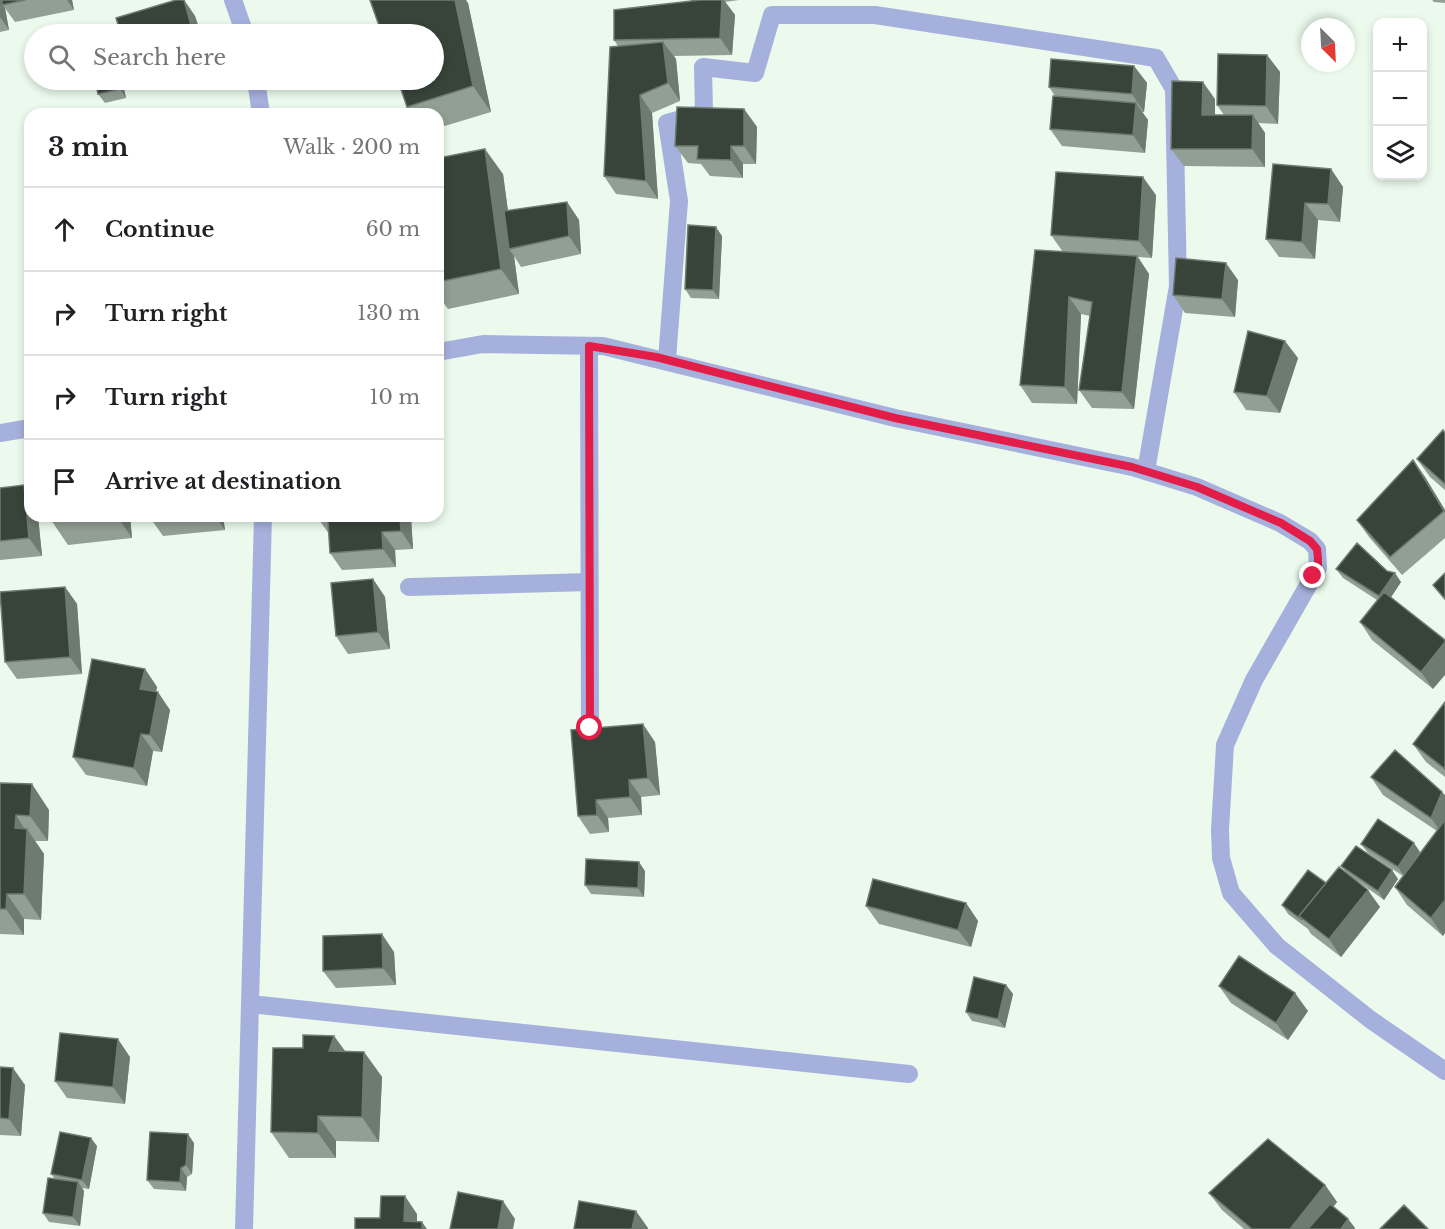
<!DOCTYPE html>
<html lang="en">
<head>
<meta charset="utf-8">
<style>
  :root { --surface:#fff; --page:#f2f2f2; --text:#202124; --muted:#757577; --line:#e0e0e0 }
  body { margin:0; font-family:"Libre Baskerville",serif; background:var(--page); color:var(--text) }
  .controls { position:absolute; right:18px; top:18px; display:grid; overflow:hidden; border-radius:12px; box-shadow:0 3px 9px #0003 }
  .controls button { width:54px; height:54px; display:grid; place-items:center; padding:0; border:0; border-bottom:2px solid var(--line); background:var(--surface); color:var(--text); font:30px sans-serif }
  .compass { position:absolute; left:1301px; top:18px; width:54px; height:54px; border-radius:50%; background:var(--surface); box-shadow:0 3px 9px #0003; rotate:156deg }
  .stop { position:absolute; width:18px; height:18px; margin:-14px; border:4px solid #e11d48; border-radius:50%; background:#fff }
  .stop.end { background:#e11d48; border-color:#fff; box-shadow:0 2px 6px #0008 }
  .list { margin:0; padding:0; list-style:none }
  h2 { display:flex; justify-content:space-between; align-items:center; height:78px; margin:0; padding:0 24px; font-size:26px }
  h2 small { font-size:20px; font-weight:400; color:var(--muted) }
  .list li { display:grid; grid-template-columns:39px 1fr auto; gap:18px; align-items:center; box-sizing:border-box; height:84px; padding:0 24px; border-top:2px solid var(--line) }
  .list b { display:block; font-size:22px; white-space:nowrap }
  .list em { font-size:20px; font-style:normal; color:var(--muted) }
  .icon { flex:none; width:33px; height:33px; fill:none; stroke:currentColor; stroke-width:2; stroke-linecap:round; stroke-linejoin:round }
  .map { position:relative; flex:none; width:1445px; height:1229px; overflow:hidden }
  .search { position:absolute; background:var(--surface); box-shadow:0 3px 9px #0003; left:24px; top:24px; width:420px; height:66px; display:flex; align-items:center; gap:15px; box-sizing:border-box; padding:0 21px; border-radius:33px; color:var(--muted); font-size:22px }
  .panel { position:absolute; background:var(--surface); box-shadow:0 3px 9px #0003; left:24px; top:108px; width:420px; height:414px; border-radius:18px }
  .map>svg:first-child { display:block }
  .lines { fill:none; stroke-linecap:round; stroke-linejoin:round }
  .street { stroke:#a6b0dc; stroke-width:18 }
  .wall { fill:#929f94 }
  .shaded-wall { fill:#6e7b70 }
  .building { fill:#38443a; stroke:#6e7b70; stroke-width:1.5 }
  .route { stroke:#e11d48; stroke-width:8 }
</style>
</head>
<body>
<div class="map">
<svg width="1445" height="1229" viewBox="0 0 1445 1229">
  <rect width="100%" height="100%" fill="#ebfaed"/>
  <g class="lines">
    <path class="street" d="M233,0l12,34
      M256,80l5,34
      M589,346l1,382
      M438,352l45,-8 120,2 292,72 237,49 65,20 83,36 30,18 7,8 1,19 -64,112 -29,65 -5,85 1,28 10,35 46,53 94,74 74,51
      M667,360l12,-159 -12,-78 37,-10 -1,-46 52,6 17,-58h103l281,43 18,31 4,197 -32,185
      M0,433l30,-5
      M409,587l180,-5
      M250,1004l659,70
      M244,1229l19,-713"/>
  </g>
  <path class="wall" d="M0,0h72l2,10 -59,12 -10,-14 4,22 -9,2z
    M176,0h8l11,16 6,18h-80z
    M690,0h49l-14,2 10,13 -3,40 -58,1 2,3 4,42 -28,12 6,86 -42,-5 -12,-18 14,-130 -4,-6 77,-39z
    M1432,0h13v3l-11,-1z
    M468,3l23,109 -53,16v-14h-26l-5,-7z
    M1267,55l13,17 -2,52 -20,-1 7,10v34l-81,-1 -13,-17 44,-50v16h9l-7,-10z
    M1134,66l13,17 -3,29h-2l6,8 -3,33 -83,-7 -12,-17 5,-33 -6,-9z
    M122,80l4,18 -21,5 -7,-9z
    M137,80h40l-33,9z
    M744,109l13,18 -1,37h-13v14l-33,-2 -9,-12 -13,-1 -13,-17z
    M438,158l65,16 5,37 59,-9 12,18 2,34 -60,13 -7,-11 5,38 -71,15 -10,-14z
    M1331,169l12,18 -3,35 -22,-2 -3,39 -36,-2 -13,-18z
    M1156,195l-4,63 -14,-1 11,17 -15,135 -42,-1 -13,-18 11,-74 -9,-2 -4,90 -45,-1 -12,-18 43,-133 -12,-17z
    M722,236l-3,63 -28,-1 -6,-9z
    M1238,280l-3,37 -50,-4 -12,-18z
    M1298,358l-18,55 -34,-3 -12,-18z
    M1445,433v57l-15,-13 -13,-18z
    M1413,460l12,17 20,33v28l-43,37 -33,-38 -12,-17z
    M0,488l30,28h8l4,40 -42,4z
    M50,516h80l2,22 -64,7 -17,-25z
    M151,516h72l2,14 -62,6 -12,-17z
    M411,517l2,32 -18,1 1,17 -54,3 -12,-17 -1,-19 -9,-13z
    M1336,569l51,2 14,11 -10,15 42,92 -61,-49 -12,-18 17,-22 -34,-22z
    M373,579l12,18 5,52 -42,5 -12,-18z
    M65,587l12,17 5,70 -65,5 -12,-17z
    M145,669l12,18 -1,5 14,18 -8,42 -9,-1 -6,35 -61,-11 -13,-18z
    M1445,702v75l-19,-15 -13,-18z
    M655,742l5,53 -19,2 1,18 -34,3 1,14 -19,2 -12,-18z
    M1371,777l71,15 1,144 -36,-31 -12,-18 8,-11 -35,-23 -7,-9 59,8 -4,6 21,-27 -54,-36z
    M0,783l49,27 -1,31h-13l9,13 -3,66 -17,-1v16l-24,-1z
    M1341,866l57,13 -14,21 -25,-18 21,25 -39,50 -30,-23 -3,-5 -20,-15 -6,-9 64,-33z
    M645,871l-1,26 -53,-3 -6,-9z
    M966,903l12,18 -7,26 -92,-23 -13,-18z
    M394,952l2,33 -60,3 -13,-17z
    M1006,985l7,9 -8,34 -33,-7 -6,-9z
    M1219,986l89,25 -20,29 -57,-37z
    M334,1036l11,15 19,1 18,25 -3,65 -43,-1v17h-47l-18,-26 32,-84z
    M130,1057l-5,47 -58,-6 -12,-17z
    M0,1067l25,18 -4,51 -21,-1z
    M194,1143l-2,31 -5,3 -1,14 -32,-2 -7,-9z
    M97,1146l-8,43 -7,-1 2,3 -4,35 -31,-4 -6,-9 12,-34 -4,-5z
    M1325,1185l12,17 -4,5 15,12 7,9 -1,1h-110l-22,-19 -13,-17z"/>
  <path class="shaded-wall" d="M0,0h3l-1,5 3,3 4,22 -9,-13z
    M67,0h5l2,10z
    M184,0l11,16 6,18h-5l-4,-5z
    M455,0h11l2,3 23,109 -18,-26z
    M722,0h2l11,15 -3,40 -12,-17z
    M663,42l13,17 4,42 -12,-18z
    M1267,55l13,17 -2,52 -12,-18z
    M1134,66l13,17 -3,29 -12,-18z
    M118,80h4l4,18 -6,-9z
    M1203,82l12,17v34l-13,-18z
    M640,95l12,18 6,86 -12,-18z
    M1136,103l12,17 -3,33 -12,-18z
    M744,109l13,18 -1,37 -12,-18z
    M1253,115l12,18v34l-13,-18z
    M731,146l12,18v14l-12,-18z
    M485,149l18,25 10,75h-4l5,7 5,38 -18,-25z
    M1331,169l12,18 -3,35 -12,-18z
    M1143,177l13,18 -4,63 -13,-17z
    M567,202l12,18 2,34 -12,-18z
    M1305,203l13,17 -3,39 -13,-17z
    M716,227l6,9 -3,63 -6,-9z
    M1137,256l12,18 -15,135 -12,-17z
    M1226,263l12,17 -3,37 -13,-18z
    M1069,297l12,17 -4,90 -12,-17z
    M1285,341l13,17 -18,55 -13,-17z
    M1413,460l12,17 20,33v2z
    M24,485l6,9v22h8l4,40 -13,-18z
    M117,516h13l2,22z
    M215,516h8l2,14z
    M400,516h11v1l2,32 -12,-18z
    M382,532l13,18 1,17 -13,-18z
    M1395,573l6,9 -15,23 -7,-9z
    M373,579l12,18 5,52 -12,-17z
    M65,587l12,17 5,70 -12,-17z
    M1445,642v33l-12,14 -12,-17z
    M145,669l12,18 -4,20 -13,-18z
    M158,692l12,18 -8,42 -12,-17z
    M643,724l12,18 5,53 -12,-17z
    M141,734l12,17 -6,35 -13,-18z
    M629,780l12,17 1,18 -12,-18z
    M32,784l17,26 -1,31 -18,-25z
    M1442,792l3,3v36l-2,4 -12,-17z
    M596,800l12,18 1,14 -12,-17z
    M16,815l10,16 1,-2 17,25 -3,66 -17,-26 -9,-66z
    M1414,843l6,9 -16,24 -6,-9z
    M639,862l6,9 -1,26 -6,-9z
    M1392,870l6,9 -14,21 -6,-9z
    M1368,890l12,17 -39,50 -12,-18z
    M7,894l17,25v16l-18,-26z
    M1445,900v33l-2,3 -12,-18z
    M966,903l12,18 -7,26 -13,-17z
    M382,934l12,18 2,33 -13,-17z
    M1006,985l7,9 -8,34 -7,-9z
    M1295,993l13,18 -20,29 -12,-17z
    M334,1036l18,25 -23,-10z
    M118,1039l12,18 -5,47 -12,-17z
    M364,1052l18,25 -3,65 -17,-25z
    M13,1068l12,17 -4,51 -12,-17z
    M318,1116l18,25v17l-18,-25z
    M188,1134l6,9 -2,31 -6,-9z
    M91,1138l6,8 -8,43 -7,-9z
    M181,1168l6,9 -1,14 -6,-9z
    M78,1182l6,9 -4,35 -7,-9z
    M1325,1185l12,17 -21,27h-26z
    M405,1196l12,18v15l-13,-8z
    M503,1201l12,18 -2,10h-15z
    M636,1211l12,17v1h-16z
    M1348,1219l7,9 -1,1h-13z
    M422,1222l5,7h-5z"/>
  <path class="building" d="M2,0h23l-23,5z
    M176,0h8l8,29 -9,2 1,3h-63l-5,-16z
    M370,0h85l18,86 -66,21 -9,-27h36v-46h-52z
    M700,0h22l-2,38 -106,2v-30z
    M663,42l5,41 -28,12 6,86 -42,-5 6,-129z
    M1218,54l49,1 -1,51 -49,-1z
    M1051,59l83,7 -2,28 -83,-7z
    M95,80h23l2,9 -22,5z
    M1172,81l31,1 -1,33h51l-1,34h-81z
    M1053,96l83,7 -3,32 -83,-6z
    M677,107l67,2v37h-13v14l-34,-1 1,-13h-23z
    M485,149l16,120 -63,13v-124z
    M1273,164l58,5 -3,35 -23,-1 -3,39 -36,-3z
    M1056,172l87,5 -4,64 -88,-6z
    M567,202l2,34 -60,13 -5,-38z
    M688,225l28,2 -3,63 -28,-1z
    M1035,250l102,6 -15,136 -43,-2 13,-88 -23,-5 -4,90 -45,-2z
    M1176,258l50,5 -4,36 -49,-4z
    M1248,331l37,10 -18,55 -33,-4z
    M1443,430l2,3v51l-28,-25z
    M1413,460l31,51 -54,46 -33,-37z
    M24,485l5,53 -29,3v-53z
    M50,516h34l-33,4z
    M151,516h25l-25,3z
    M319,516h81l1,15 -19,1 1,17 -53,4 -2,-32h-8z
    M1357,543l30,28 8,2 -16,23 -43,-27z
    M1445,573v26l-12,-14z
    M373,579l5,53 -42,4 -5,-53z
    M65,587l5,70 -65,5 -5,-70z
    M1384,592l61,48v2l-24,30 -61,-50z
    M92,659l53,10 -5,20 18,3 -8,43 -9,-1 -7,34 -61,-11z
    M1445,702v67l-32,-25z
    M643,724l5,54 -19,2 1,17 -34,3 1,15 -19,1 -7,-86z
    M1395,750l47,42 -11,26 -60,-41z
    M0,783l32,1 -2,32 -14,-1 -1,13 12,1 -3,65h-17l-1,15h-6z
    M1378,819l36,24 -16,24 -37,-23z
    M1445,820v80l-14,18 -36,-31z
    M1356,846l36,24 -14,21 -37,-25z
    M586,859l53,3 -1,26 -53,-3z
    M1339,867l29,23 -39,49 -30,-23z
    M1308,870l18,13 -27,33 3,4 -20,-15z
    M873,879l93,24 -8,27 -92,-24z
    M382,934l1,34 -60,3v-35z
    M1239,956l56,37 -19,30 -57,-37z
    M974,977l32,8 -8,34 -32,-7z
    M60,1033l58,6 -5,48 -58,-6z
    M303,1035l31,1 -5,15 35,1 -2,65 -44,-1v17l-47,-1 2,-84h30z
    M0,1067l13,1 -4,51 -9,-1z
    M60,1132l31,6 -9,42 -31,-6z
    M150,1132l38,2 -2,31 -5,3 -1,14 -33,-2z
    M1268,1139l57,46 -35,44h-38l-43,-36z
    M48,1178l30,4 -5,35 -30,-4z
    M458,1192l45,9 -5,28h-48z
    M381,1196h24l-1,25 18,1v7h-67v-11h25z
    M579,1201l57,10 -4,18h-58z
    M1330,1204l18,15 -7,10h-33z
    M1404,1205l24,24h-48z"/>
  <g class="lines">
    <path class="route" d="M590,728l-1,-382 67,11 239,61 237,49 65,20 84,36 29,18 7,8 1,10v9l-5,8"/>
  </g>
</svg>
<div class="controls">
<button>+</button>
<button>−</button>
<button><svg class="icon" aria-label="layers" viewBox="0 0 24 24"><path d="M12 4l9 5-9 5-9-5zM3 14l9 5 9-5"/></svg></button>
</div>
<svg class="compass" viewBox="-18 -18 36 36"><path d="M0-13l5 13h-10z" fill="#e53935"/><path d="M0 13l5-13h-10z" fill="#757577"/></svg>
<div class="stop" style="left:590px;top:728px"></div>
<div class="stop end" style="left:1313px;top:576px"></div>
<div class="search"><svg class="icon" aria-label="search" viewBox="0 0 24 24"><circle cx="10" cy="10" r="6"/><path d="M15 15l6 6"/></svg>Search here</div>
<section class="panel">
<h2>3 min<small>Walk · 200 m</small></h2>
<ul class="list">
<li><svg class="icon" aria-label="ahead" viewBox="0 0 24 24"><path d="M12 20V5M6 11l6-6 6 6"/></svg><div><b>Continue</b></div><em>60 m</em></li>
<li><svg class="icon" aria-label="right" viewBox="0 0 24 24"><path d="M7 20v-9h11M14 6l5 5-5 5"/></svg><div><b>Turn right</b></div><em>130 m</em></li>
<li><svg class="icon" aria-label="right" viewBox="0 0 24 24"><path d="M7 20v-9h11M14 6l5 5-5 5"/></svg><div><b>Turn right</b></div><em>10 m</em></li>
<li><svg class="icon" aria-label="arrive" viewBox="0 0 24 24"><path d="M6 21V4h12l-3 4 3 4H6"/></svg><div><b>Arrive at destination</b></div></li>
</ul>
</section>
</div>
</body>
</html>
